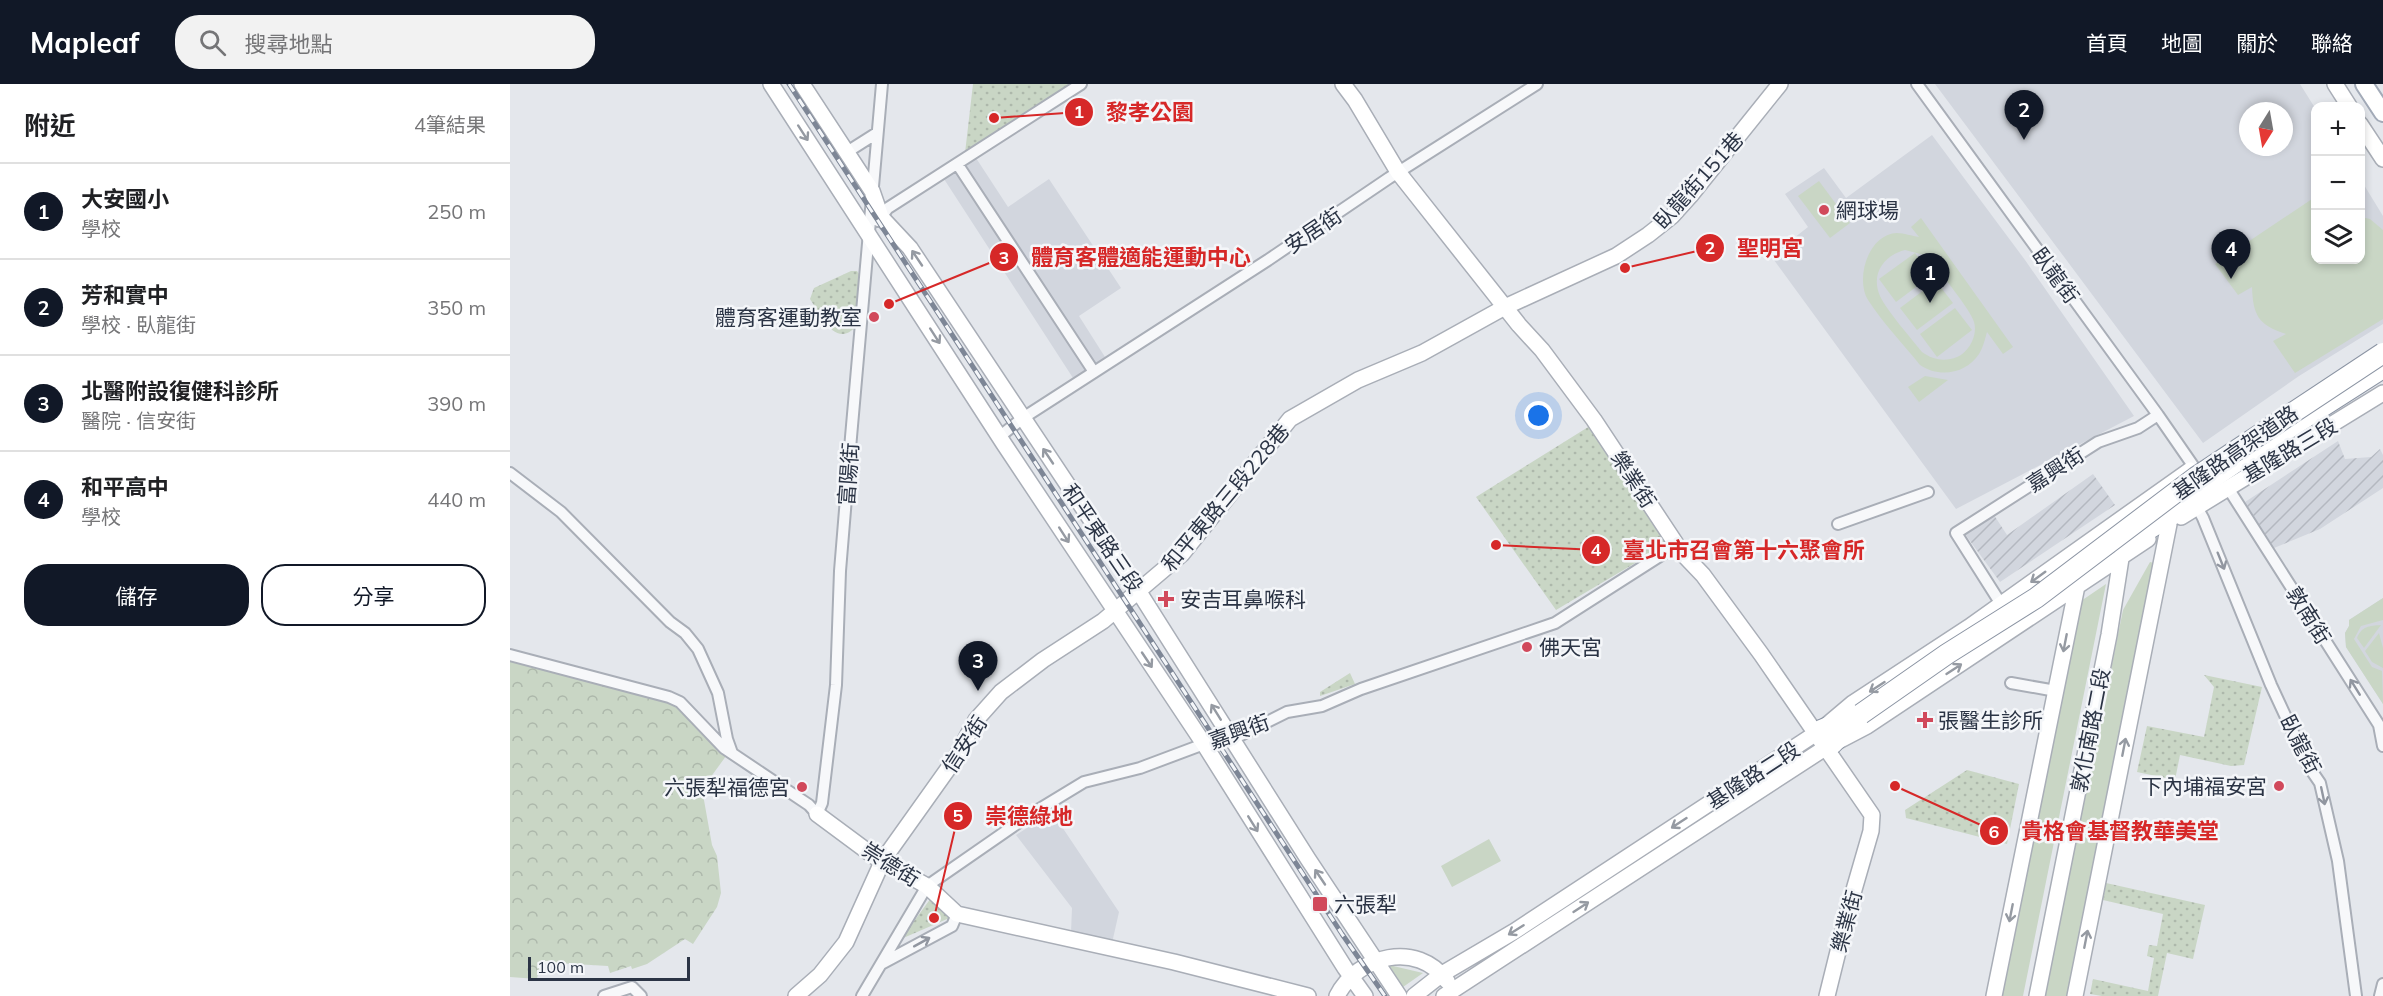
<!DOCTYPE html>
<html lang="zh-TW">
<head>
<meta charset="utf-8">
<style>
  :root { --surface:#fff; --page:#f2f2f2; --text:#202124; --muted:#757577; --line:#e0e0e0; --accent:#111827 }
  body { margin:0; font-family:Mulish,"Noto Sans TC",sans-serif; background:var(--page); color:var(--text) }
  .controls { position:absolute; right:18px; top:18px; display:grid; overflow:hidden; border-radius:12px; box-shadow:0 3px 9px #0003 }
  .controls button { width:54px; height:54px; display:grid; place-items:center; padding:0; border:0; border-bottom:2px solid var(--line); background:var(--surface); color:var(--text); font:30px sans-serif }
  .compass { position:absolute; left:1729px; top:18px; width:54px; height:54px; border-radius:50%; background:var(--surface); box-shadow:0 3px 9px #0003; rotate:191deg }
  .scale { position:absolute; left:18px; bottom:15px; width:162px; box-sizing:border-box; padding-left:6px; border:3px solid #2b3445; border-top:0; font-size:16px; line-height:21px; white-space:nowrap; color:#2b3445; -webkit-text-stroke:4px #f4f6f9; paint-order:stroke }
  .you { position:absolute; left:1029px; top:332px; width:21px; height:21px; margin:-15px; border:4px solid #fff; border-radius:50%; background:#1a73e8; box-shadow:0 0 0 9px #1a73e833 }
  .badge { display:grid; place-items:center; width:39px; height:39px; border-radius:50%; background:var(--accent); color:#fff; font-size:20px; font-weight:700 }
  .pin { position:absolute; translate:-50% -50px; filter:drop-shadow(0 2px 3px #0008) }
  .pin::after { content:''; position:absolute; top:32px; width:21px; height:18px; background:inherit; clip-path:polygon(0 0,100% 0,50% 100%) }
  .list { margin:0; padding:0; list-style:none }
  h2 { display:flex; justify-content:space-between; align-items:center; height:78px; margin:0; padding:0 24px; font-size:26px }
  h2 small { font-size:20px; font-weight:400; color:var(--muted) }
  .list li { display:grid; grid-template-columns:39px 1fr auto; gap:18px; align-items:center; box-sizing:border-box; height:96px; padding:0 24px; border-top:2px solid var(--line) }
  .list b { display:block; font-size:22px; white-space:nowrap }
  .list p { margin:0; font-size:20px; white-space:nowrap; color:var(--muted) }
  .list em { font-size:20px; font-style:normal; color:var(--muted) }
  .actions { display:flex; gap:12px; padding:18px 24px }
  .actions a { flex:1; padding:14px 0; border:2px solid var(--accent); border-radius:24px; text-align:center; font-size:21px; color:var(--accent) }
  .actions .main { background:var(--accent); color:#fff }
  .icon { flex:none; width:33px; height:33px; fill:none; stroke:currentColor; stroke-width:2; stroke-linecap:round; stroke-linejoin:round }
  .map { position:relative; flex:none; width:1873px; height:912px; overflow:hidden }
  header { display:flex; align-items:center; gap:36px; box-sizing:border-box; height:84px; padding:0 30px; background:var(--accent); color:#fff }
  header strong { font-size:28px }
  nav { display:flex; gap:33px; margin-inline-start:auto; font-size:21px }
  .search { width:420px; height:54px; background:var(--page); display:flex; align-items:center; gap:15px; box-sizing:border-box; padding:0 21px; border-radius:24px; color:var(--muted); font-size:22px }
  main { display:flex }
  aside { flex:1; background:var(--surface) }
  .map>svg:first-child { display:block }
  .built { fill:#d2d6de; fill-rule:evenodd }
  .industrial { fill:url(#industrial-furrows) }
  .green { fill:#c9d6c5; fill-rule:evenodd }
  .forest { fill:url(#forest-crowns) }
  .park { fill:url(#park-dots) }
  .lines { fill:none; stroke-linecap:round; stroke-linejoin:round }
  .street-casing { stroke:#a9aeb7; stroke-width:14 }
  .secondary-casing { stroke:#a9aeb7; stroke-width:18 }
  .primary-casing { stroke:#a3abb8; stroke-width:20 }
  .highway-casing { stroke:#8b94a3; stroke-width:22 }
  .street { stroke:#f7f8fa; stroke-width:10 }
  .secondary { stroke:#fff; stroke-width:15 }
  .primary { stroke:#fff; stroke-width:16 }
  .highway { stroke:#fff; stroke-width:20 }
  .rail-casing { stroke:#7d8696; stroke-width:5 }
  .rail { stroke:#f4f6f9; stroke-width:3; stroke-dasharray:9; stroke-linecap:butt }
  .highway-bridge-casing { stroke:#8b94a3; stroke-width:22; stroke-linecap:butt }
  .highway-bridge { stroke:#fff; stroke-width:20 }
  .oneway { stroke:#959aa2 }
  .oneway2 { stroke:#9196a0 }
  .poi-dot { fill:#d1495b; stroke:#f4f6f9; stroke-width:2 }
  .labels { text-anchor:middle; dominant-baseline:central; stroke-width:5; stroke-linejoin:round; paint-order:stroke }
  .street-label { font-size:21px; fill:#2b3445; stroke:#f4f6f9 }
  .poi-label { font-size:21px; fill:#2b3445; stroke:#f4f6f9; text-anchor:start }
  .leader { fill:none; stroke:#d62828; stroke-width:2 }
  .callout-dot { fill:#d62828; stroke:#f4f6f9; stroke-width:2 }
  .mark-label { font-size:18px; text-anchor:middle; font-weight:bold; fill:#fff }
  .callout-label { font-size:22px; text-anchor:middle; font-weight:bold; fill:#d62828; stroke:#f4f6f9; stroke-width:5; stroke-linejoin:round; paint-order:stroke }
</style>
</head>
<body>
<header>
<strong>Mapleaf</strong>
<div class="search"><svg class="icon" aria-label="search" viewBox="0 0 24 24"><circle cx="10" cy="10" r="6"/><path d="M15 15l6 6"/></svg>搜尋地點</div>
<nav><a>首頁</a><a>地圖</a><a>關於</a><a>聯絡</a></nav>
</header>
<main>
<aside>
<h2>附近<small>4筆結果</small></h2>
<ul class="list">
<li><span class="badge">1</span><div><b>大安國小</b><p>學校</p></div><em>250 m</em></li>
<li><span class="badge">2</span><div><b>芳和實中</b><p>學校 · 臥龍街</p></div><em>350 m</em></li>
<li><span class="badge">3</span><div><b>北醫附設復健科診所</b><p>醫院 · 信安街</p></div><em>390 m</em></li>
<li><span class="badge">4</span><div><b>和平高中</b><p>學校</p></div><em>440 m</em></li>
</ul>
<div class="actions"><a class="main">儲存</a><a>分享</a></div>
</aside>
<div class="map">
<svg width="1873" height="912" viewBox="0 0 1873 912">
  <defs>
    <pattern id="industrial-furrows" width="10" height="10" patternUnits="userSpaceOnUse" patternTransform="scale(1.5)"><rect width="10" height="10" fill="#d2d6de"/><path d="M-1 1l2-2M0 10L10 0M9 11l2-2" fill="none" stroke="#b4b8c0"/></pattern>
    <pattern id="forest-crowns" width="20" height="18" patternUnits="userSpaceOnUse" patternTransform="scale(1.5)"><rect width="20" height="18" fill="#c9d6c5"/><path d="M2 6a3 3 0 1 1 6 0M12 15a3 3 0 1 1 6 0" fill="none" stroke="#adb8ab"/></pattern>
    <pattern id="park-dots" width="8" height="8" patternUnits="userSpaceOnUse" patternTransform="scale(1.5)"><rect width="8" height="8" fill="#c9d6c5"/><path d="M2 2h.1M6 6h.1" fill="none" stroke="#adb8ab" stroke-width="1.8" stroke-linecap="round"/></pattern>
  </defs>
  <rect width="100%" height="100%" fill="#e4e7ec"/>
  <path class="built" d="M1425,0h365l15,24 1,152h44l1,-80 22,36v108l-84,52 -96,67zM1738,27h36v36h-36z
    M1422,51l93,125 109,156 -178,93 -185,-253 37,-29 -23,-33 39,-26 22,30z
    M466,74l32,49 41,-28 72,109 -42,28 26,41 -32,21 -129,-199z
    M1873,514v106l-37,-57 -1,-14 4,-7v-6z
    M542,728l67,100 -7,31 -41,-11 1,-24 -56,-73z"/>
  <path class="industrial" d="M1828,357l7,18 26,-2 9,-8 3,6v33l-63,41 -46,19 -29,-46z
    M1583,390l22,31 -115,77 -38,-52 30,-18 15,23z"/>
  <path class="green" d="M1309,97l31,42 -20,15 -32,-42z
    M1805,113l1,63h44l1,-43 9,2 13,11v89l-88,54 -22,-32 13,-7c-28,-9 -33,-19 -34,-47l-14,8 -23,-31z
    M1411,134l92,129 -10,7 -16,-22c-2,7 -4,16 -8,22 -13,20 -40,24 -59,11 -17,-21 -37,-42 -52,-65 -13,-21 0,-66 29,-67 7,0 15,3 22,4l-8,-10zM1395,166l19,5 7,5c9,13 40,50 43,62 4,13 -5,30 -17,35 -12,5 -24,3 -35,-5 -11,-14 -35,-41 -42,-56 -10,-23 5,-41 25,-46z
    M1405,169l17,22 -36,27 -17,-23z
    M1426,197l17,22 -36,27 -17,-22z
    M1445,224l17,22 -35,27 -17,-23z
    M1415,292l23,4 -29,22 -11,-15z
    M1640,478l4,1 -87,433h-22l78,-386z
    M1596,500l-83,412h-23l81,-395z
    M1873,514v22l-22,6 -7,13 18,28 10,4 1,33 -37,-57 -1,-14 4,-7v-6z
    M1871,541l-17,23 -7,-10c5,-12 12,-12 24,-13z
    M1869,549l4,15v20l-11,-6 -7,-11z
    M979,755l12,22 -49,26 -11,-21z
    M879,881l34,8 -20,14z"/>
  <path class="forest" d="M0,574l168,45 51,49 -27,37 10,56 5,11 4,37 -4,14 -24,37 -8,-5 -38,25 -15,5 -1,-3 -21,7 -2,-7 -68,-4 -3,17 -27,-2z"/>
  <path class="park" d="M463,0h98l-106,69z
    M341,187h6l4,6 -5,49c-20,24 -36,-12 -46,-27l4,-11z
    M1083,340l81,116 -118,70 -80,-113z
    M840,589l5,11 -35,12v-4z
    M1694,591l58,12 -18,78 -13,1 -51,-11 -5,25 -38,-8 10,-46 57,11 10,-50z
    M1457,686l52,14 -12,60 -101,-26 -1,-8z
    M1596,799l99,22 -12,54 -26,-6 -9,43h-56l-12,-2 3,-15 55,12 6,-33 -7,-2 2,-11 8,1 6,-32 -60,-14z
    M421,814l23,18 -53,23z"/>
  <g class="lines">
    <g class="street-casing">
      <path id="street" d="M1407,0l241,331 36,52
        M337,68l30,-19
        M448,81l136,207
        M368,137l10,-13 193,-124
        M489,353l24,-19 245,-158 121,-82 148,-94
        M0,389l51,39 109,110 15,11 13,16 20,44 9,46 5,14
        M1718,404l151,237 4,21
        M1687,423l6,11 68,167 38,82 11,16 18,78 18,135
        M1328,440l90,-32
        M1491,520l-45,-71 142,-91 40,-14 20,-13
        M0,571l159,42 11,5 44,46 85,57 8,9 5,-11 14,-118 4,-114 11,-134 31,-353
        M1501,599l45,8
        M371,880l71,-38 5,-12
        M94,912l28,-9 9,9
        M352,912l65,-110 101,-70 56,-34 56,-14 64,-24 37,-9 46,-23 35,-6 39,-17 194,-66 122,-78
        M1870,912l3,-12"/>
    </g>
    <g class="secondary-casing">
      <path id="secondary" d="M261,0l233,360 200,300 141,224 20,28
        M292,0l70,107 9,26 29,31 229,344 169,267 91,137
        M833,0l12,16 43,72 121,153 23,25 52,70 88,133 21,22 58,79 111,161 -1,16 -22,76 -22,89
        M1825,0l14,22
        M1850,40l23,35
        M1671,433l202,-124
        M307,730l58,43 52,29 30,28 217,48 134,34
        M286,912l24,-21 26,-33 37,-82 72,-101 21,-39 25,-28 42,-32 60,-39 79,-67 108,-135 68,-39 64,-27 83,-46 111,-51 32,-21 24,-19 18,-20 90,-112
        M827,912c21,-41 80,-56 110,-15
        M904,912l28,-22 73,-43 306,-201 32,-27 116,-76 221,-157
        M934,912l381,-248 42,-22 281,-187
        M1484,912l84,-415
        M1527,912l72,-361 13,-83
        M1565,912l94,-472"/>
    </g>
    <g class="primary-casing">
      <path id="primary" d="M1854,0l19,29"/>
    </g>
    <g class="highway-casing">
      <path id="highway" d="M1662,422l67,-46 144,-92
        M1621,456l57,-35
        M1311,646l40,-16
        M1322,660l23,-24"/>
    </g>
    <use href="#street" class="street"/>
    <use href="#secondary" class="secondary"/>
    <use href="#primary" class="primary"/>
    <use href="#highway" class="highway"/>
    <g class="rail-casing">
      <path id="rail" d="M279,0l553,850 43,62"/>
    </g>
    <use href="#rail" class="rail"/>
    <g class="highway-bridge-casing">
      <path id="highway-bridge" d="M1351,630l86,-60 89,-56 160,-121 187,-124"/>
    </g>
    <use href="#highway-bridge" class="highway-bridge"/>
  </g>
  <defs><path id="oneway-shaft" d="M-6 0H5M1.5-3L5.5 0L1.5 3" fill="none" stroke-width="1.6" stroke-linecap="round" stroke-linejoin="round" transform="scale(1.5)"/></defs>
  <g class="oneway">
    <use href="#oneway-shaft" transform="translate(293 49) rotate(57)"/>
    <use href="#oneway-shaft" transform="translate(407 174) rotate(-124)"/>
    <use href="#oneway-shaft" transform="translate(425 252) rotate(57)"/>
    <use href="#oneway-shaft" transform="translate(538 372) rotate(-124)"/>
    <use href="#oneway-shaft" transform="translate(554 451) rotate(57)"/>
    <use href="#oneway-shaft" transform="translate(1528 493) rotate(144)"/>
    <use href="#oneway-shaft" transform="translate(1555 559) rotate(101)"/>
    <use href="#oneway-shaft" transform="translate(637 576) rotate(56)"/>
    <use href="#oneway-shaft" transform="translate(1444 585) rotate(-33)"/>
    <use href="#oneway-shaft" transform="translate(1367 603) rotate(147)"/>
    <use href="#oneway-shaft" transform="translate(706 628) rotate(-122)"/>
    <use href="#oneway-shaft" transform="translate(1614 663) rotate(-79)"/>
    <use href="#oneway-shaft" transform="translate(1169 739) rotate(147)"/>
    <use href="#oneway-shaft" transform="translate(743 740) rotate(58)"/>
    <use href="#oneway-shaft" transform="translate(810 793) rotate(-124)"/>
    <use href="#oneway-shaft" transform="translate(1071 823) rotate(-33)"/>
    <use href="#oneway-shaft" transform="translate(1501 829) rotate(101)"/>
    <use href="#oneway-shaft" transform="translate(1006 846) rotate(148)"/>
    <use href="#oneway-shaft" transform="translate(1576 855) rotate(-79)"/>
  </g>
  <g class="oneway2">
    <use href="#oneway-shaft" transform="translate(1711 477) rotate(68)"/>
    <use href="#oneway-shaft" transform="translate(1845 603) rotate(-122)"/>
    <use href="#oneway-shaft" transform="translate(1813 712) rotate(78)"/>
    <use href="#oneway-shaft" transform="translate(412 858) rotate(-29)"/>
  </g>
  <g class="poi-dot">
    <circle cx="1314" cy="126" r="6"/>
    <circle cx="364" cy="233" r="6"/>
    <path d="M653 506h6v6h6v6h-6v6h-6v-6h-6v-6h6z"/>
    <circle cx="1017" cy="563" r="6"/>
    <path d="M1412 627h6v6h6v6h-6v6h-6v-6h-6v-6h6z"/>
    <circle cx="1769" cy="702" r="6"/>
    <circle cx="292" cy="703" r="6"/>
    <rect x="802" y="812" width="16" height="16" rx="3"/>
  </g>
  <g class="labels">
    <g class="street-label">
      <text transform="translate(1188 96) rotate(-48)">臥龍街151巷</text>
      <text transform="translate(803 146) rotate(-34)">安居街</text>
      <text transform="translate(1546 191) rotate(54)">臥龍街</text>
      <text transform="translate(1780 366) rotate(-31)">基隆路三段</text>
      <text transform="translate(1725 368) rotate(-35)">基隆路高架道路</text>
      <text transform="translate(1545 385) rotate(-33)">嘉興街</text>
      <text transform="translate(338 390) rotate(-86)">富陽街</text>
      <text transform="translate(1124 395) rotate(57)">樂業街</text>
      <text transform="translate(715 413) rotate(-50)">和平東路三段228巷</text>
      <text transform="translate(593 454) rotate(56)">和平東路三段</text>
      <text transform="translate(1799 531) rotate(58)">敦南街</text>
      <text transform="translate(1580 646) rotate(-79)">敦化南路二段</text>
      <text transform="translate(729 647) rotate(-20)">嘉興街</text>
      <text transform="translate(454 660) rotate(-57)">信安街</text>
      <text transform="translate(1791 660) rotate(63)">臥龍街</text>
      <text transform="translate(1243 691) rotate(-33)">基隆路二段</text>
      <text transform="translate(381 780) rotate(32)">崇德街</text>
      <text transform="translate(1336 837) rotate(-75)">樂業街</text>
    </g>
    <g class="poi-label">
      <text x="1326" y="126">網球場</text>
      <text x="352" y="233" text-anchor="end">體育客運動教室</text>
      <text x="670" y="515">安吉耳鼻喉科</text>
      <text x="1029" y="563">佛天宮</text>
      <text x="1428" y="636">張醫生診所</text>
      <text x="1757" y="702" text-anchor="end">下內埔福安宮</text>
      <text x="280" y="703" text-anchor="end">六張犁福德宮</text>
      <text x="824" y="820">六張犁</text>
    </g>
  </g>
  <path class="leader" d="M484 34L569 28M1115 184L1200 164M379 220L494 173M986 461L1086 466M424 834L448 732M1385 702L1484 747"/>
  <g class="callout-dot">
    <circle cx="484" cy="34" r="6"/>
    <circle cx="1115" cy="184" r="6"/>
    <circle cx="379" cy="220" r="6"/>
    <circle cx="986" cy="461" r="6"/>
    <circle cx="424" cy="834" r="6"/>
    <circle cx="1385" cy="702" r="6"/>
    <circle cx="569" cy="28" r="15"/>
    <circle cx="1200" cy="164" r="15"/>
    <circle cx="494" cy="173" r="15"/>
    <circle cx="1086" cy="466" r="15"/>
    <circle cx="448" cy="732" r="15"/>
    <circle cx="1484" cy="747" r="15"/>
  </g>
  <g class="mark-label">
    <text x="569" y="34">1</text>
    <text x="1200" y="170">2</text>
    <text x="494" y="180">3</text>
    <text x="1086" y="472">4</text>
    <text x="448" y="738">5</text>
    <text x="1484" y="754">6</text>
  </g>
  <g class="callout-label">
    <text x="640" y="36">黎孝公園</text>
    <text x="1260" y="172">聖明宮</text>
    <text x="631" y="181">體育客體適能運動中心</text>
    <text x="1234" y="474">臺北市召會第十六聚會所</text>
    <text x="519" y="740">崇德綠地</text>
    <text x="1610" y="755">貴格會基督教華美堂</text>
  </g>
</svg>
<div class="controls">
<button>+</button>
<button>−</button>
<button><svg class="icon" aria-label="layers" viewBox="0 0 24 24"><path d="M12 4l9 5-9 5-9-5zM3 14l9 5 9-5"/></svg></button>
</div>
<svg class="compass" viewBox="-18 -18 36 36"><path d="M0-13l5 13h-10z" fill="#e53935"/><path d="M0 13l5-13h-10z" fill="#757577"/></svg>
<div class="scale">100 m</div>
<div class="you"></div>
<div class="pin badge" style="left:1420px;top:219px">1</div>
<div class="pin badge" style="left:1514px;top:56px">2</div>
<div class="pin badge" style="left:468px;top:607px">3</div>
<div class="pin badge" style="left:1721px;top:195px">4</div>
</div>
</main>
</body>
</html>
